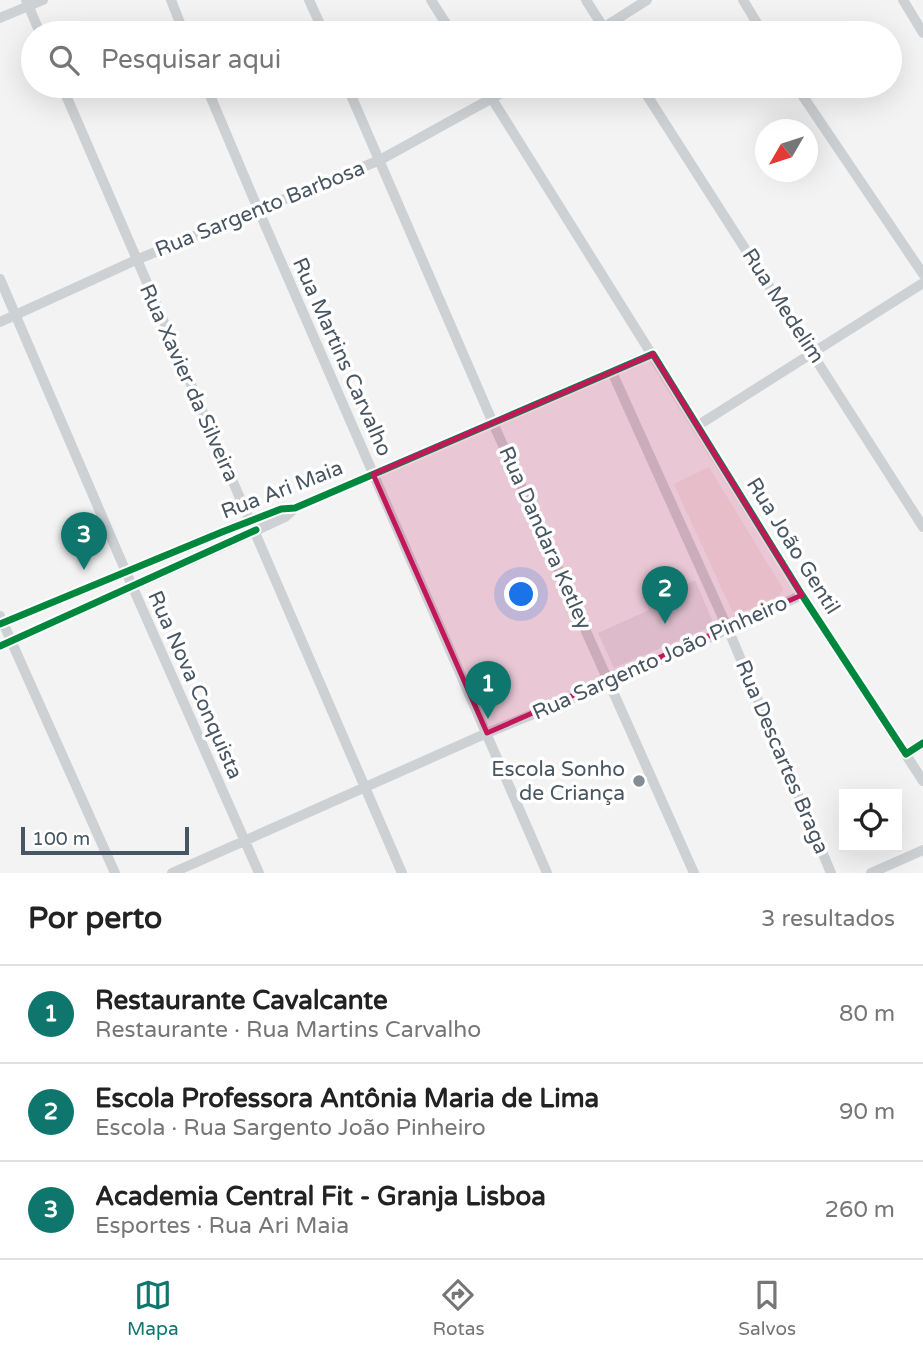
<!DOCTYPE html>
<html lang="pt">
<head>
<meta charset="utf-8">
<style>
  :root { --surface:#fff; --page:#f6f6f6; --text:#222; --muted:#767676; --line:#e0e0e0; --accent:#0f766e }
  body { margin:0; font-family:"Varela Round",sans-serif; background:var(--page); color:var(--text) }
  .controls { position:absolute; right:21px; bottom:21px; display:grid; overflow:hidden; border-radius:0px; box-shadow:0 7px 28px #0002 }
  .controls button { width:63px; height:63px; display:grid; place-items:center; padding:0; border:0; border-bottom:2px solid var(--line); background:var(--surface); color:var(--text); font:35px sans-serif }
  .compass { position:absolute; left:755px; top:119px; width:63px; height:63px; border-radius:50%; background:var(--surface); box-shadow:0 7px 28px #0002; rotate:231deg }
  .scale { position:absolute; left:21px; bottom:18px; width:168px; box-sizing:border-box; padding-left:7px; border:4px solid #485562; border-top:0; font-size:19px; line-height:24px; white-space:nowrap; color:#485562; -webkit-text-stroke:5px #fff; paint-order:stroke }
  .you { position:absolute; left:522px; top:595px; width:24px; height:24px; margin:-18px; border:5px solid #fff; border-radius:50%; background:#1a73e8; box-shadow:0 0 0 10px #1a73e833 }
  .badge { display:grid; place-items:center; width:46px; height:46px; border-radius:50%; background:var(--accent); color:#fff; font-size:23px; font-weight:700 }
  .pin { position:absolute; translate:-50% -58px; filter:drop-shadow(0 2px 4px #0008) }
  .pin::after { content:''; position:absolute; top:37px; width:24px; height:21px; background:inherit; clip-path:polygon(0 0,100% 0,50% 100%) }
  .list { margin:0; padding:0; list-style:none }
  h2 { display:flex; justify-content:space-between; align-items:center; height:91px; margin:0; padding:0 28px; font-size:30px }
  h2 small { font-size:23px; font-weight:400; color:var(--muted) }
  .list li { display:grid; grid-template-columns:46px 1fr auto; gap:21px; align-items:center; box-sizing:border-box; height:98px; padding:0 28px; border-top:2px solid var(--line) }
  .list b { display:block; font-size:26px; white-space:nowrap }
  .list p { margin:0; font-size:23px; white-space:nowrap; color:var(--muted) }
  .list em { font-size:23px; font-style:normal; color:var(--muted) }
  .icon { flex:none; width:38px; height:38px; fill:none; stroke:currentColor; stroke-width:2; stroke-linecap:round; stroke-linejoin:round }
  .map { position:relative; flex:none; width:923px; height:873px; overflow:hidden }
  .search { position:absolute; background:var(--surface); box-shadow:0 7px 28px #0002; left:21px; right:21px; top:21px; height:77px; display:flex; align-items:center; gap:18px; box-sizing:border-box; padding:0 24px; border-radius:38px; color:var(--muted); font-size:26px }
  .sheet { height:385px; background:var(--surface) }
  nav { display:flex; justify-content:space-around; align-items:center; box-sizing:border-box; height:98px; border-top:2px solid var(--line); background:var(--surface); font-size:19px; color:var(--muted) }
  nav a { display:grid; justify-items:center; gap:4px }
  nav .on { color:var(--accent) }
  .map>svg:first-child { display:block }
  .education { fill:#e4e4e6 }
  .medical { fill:#f1e6e5 }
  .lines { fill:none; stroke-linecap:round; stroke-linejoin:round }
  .minor { stroke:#ced1d4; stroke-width:10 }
  .cycleway-casing { stroke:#fff; stroke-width:11 }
  .cycleway { stroke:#00873e; stroke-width:7 }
  .marked { fill:#c2185b; fill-opacity:0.2; stroke:#c2185b; stroke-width:5; stroke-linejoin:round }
  .poi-dot { fill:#848c95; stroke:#fff; stroke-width:2.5 }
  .labels { text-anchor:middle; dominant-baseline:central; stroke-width:7; stroke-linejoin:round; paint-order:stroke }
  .street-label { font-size:21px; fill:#485562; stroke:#fff }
  .poi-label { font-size:21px; fill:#485562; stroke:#fff; text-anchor:end }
</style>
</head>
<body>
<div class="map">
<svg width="923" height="873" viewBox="0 0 923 873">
  <rect width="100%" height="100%" fill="#f3f3f3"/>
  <path class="education" d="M695,580l17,40 -2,7 -96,41 -16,-35 51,-23 -3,-8z"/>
  <path class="medical" d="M709,467l74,122 -3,6 -41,19 -7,-3 -58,-127z"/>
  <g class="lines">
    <path class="minor" d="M26,0l14,33
      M171,0l13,33
      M309,0l15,33
      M431,0l21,33
      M586,0l21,33
      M743,0l20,33
      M903,0l20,33
      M0,18l43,-18
      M595,33l52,-33
      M62,86l340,787
      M206,86l52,123 289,664
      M347,86l146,337 201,450
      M484,86l318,509 121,186
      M641,86l282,441
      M796,86l127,188
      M0,279l126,293 133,301
      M0,322l136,-62 244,-100 134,-74
      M612,372l116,257 103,244
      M697,426l226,-143
      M0,616l115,257
      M0,624l222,-92 59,-23 14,-1 358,-154
      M0,646l227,-102 58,-27 10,-9
      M906,754l17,-11
      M172,873l315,-140 123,-50 192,-88
      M871,873l52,-23"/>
    <g class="cycleway-casing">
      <path id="cycleway" d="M0,624l222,-92 59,-23 14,-1 358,-154 149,241 104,159 17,-11
        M0,646l256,-116"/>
    </g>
    <use href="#cycleway" class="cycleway"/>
  </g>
  <path class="marked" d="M653,354l149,241 -315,138 -114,-259z"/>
  <circle class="poi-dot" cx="639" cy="781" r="7"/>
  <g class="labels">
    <g class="street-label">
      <text transform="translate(260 209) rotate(-22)">Rua Sargento Barbosa</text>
      <text transform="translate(783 306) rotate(57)">Rua Medelim</text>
      <text transform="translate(342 357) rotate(66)">Rua Martins Carvalho</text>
      <text transform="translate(189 383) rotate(66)">Rua Xavier da Silveira</text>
      <text transform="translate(282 490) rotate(-21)">Rua Ari Maia</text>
      <text transform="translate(545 538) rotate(66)">Rua Dandara Ketley</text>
      <text transform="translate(793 546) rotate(58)">Rua João Gentil</text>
      <text transform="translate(660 658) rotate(-24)">Rua Sargento João Pinheiro</text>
      <text transform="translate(195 685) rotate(66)">Rua Nova Conquista</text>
      <text transform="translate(782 757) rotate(67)">Rua Descartes Braga</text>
    </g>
    <g class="poi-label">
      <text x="625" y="769">Escola Sonho<tspan x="625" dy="24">de Criança</tspan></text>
    </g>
  </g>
</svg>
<div class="controls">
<button><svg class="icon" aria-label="locate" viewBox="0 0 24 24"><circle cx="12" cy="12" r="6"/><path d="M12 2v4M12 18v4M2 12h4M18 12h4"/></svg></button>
</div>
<svg class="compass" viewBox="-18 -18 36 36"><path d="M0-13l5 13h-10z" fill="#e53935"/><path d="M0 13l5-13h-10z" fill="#767676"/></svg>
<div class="scale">100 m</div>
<div class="you"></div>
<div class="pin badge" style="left:488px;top:719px">1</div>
<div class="pin badge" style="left:665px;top:624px">2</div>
<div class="pin badge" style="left:84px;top:570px">3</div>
<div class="search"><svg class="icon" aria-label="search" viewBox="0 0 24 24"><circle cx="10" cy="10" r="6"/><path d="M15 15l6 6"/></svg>Pesquisar aqui</div>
</div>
<section class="sheet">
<h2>Por perto<small>3 resultados</small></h2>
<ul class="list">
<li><span class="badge">1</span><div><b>Restaurante Cavalcante</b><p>Restaurante · Rua Martins Carvalho</p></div><em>80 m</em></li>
<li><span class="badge">2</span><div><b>Escola Professora Antônia Maria de Lima</b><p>Escola · Rua Sargento João Pinheiro</p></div><em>90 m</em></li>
<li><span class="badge">3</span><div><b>Academia Central Fit - Granja Lisboa</b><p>Esportes · Rua Ari Maia</p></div><em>260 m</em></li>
</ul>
</section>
<nav>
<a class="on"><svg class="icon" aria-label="map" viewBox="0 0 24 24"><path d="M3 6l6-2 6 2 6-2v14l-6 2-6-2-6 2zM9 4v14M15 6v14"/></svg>Mapa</a>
<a><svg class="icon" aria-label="directions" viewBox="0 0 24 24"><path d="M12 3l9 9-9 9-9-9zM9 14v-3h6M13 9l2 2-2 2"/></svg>Rotas</a>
<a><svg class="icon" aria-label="saved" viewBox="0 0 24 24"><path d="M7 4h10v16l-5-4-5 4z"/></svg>Salvos</a>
</nav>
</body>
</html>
